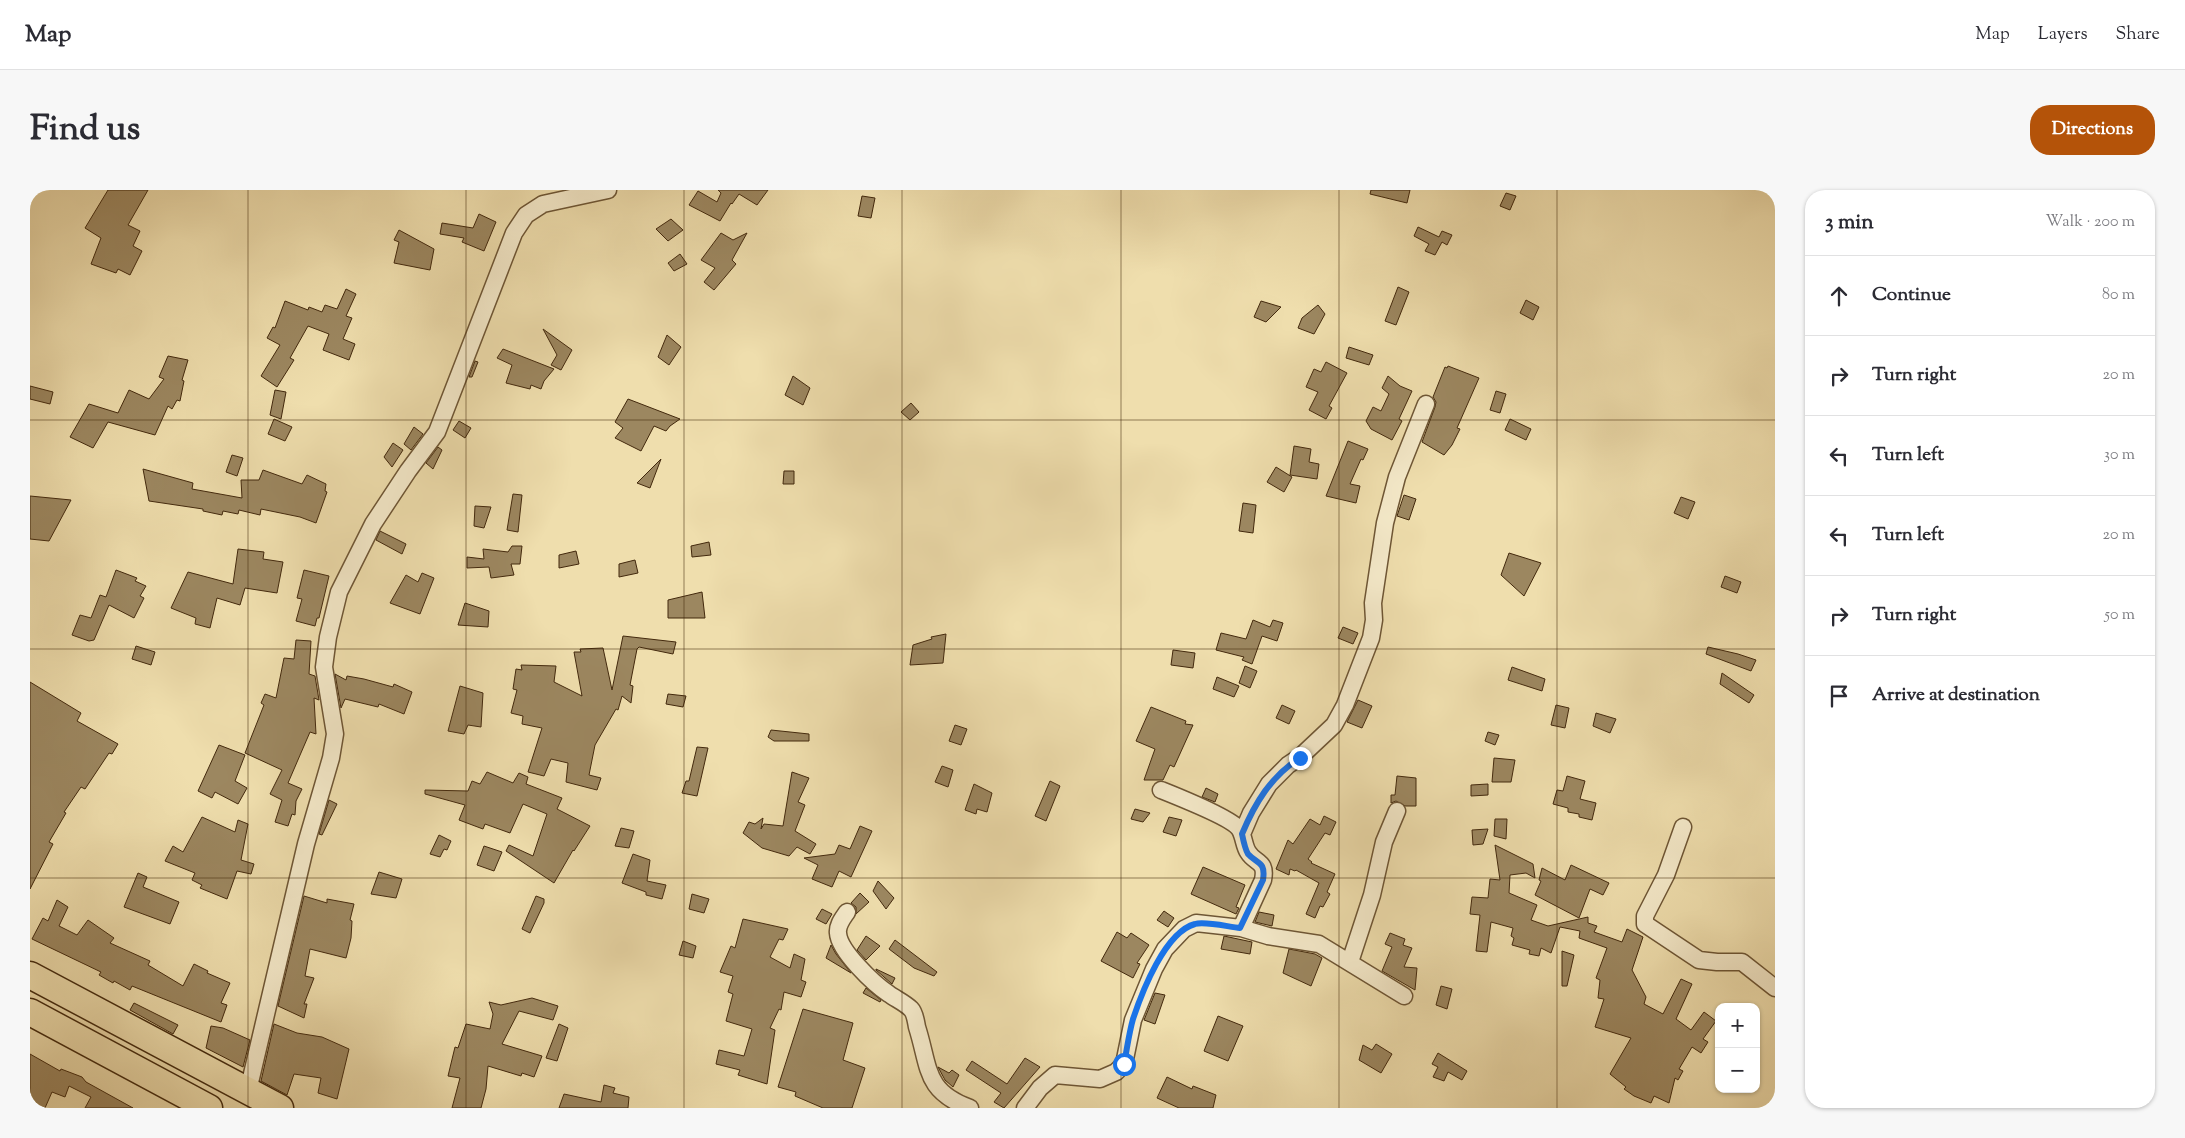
<!DOCTYPE html>
<html lang="en">
<head>
<meta charset="utf-8">
<style>
  :root { --surface:#fff; --page:#f7f7f7; --text:#2b2b33; --muted:#7c7c81; --line:#e1e1e2; --accent:#b45309 }
  body { margin:0; font-family:"Sorts Mill Goudy",serif; background:var(--page); color:var(--text) }
  .controls { position:absolute; right:15px; bottom:15px; display:grid; overflow:hidden; border-radius:10px; box-shadow:0 1px 4px #0004 }
  .controls button { width:45px; height:45px; display:grid; place-items:center; padding:0; border:0; border-bottom:1px solid var(--line); background:var(--surface); color:var(--text); font:25px sans-serif }
  .stop { position:absolute; width:15px; height:15px; margin:-11px; border:4px solid #1a73e8; border-radius:50%; background:#fff }
  .stop.end { background:#1a73e8; border-color:#fff; box-shadow:0 1px 5px #0008 }
  .list { margin:0; padding:0; list-style:none }
  h2 { display:flex; justify-content:space-between; align-items:center; height:65px; margin:0; padding:0 20px; font-size:21px }
  h2 small { font-size:16px; font-weight:400; color:var(--muted) }
  .list li { display:grid; grid-template-columns:32px 1fr auto; gap:15px; align-items:center; box-sizing:border-box; height:80px; padding:0 20px; border-top:1px solid var(--line) }
  .list b { display:block; font-size:19px; white-space:nowrap }
  .list em { font-size:16px; font-style:normal; color:var(--muted) }
  .icon { flex:none; width:28px; height:28px; fill:none; stroke:currentColor; stroke-width:2; stroke-linecap:round; stroke-linejoin:round }
  .map { position:relative; flex:none; width:1745px; height:918px; overflow:hidden; border-radius:20px }
  header { display:flex; align-items:center; gap:30px; box-sizing:border-box; height:70px; padding:0 25px; background:var(--surface); border-bottom:1px solid var(--line) }
  header strong { font-size:24px }
  nav { display:flex; gap:28px; margin-inline-start:auto; font-size:18px }
  .intro { display:flex; align-items:center; justify-content:space-between; box-sizing:border-box; height:120px; padding:0 30px }
  h1 { margin:0; font-size:35px }
  .button { padding:12px 22px; border-radius:20px; background:var(--accent); color:#fff; font-size:18px; font-weight:700 }
  main { display:flex; gap:30px; padding:0 30px }
  aside { flex:1; background:var(--surface); border-radius:20px; box-shadow:0 1px 4px #0004 }
  .map>svg:first-child { display:block }
  .building { fill:#9c8760; stroke:#43290d }
  .lines { fill:none; stroke-linecap:round; stroke-linejoin:round }
  .minor-casing { stroke:#6e5635; stroke-width:19 }
  .trunk-casing { stroke:#43290d; stroke-width:29 }
  .minor { stroke:#f5eaca; stroke-width:16 }
  .trunk { stroke:#efdead; stroke-width:26 }
  .route { stroke:#1a73e8; stroke-width:6 }
  .grid { fill:none; stroke:#43290d; stroke-width:1; stroke-opacity:0.55 }
</style>
</head>
<body>
<header>
<strong>Map</strong>
<nav><a>Map</a><a>Layers</a><a>Share</a></nav>
</header>
<div class="intro"><h1>Find us</h1><a class="button">Directions</a></div>
<main>
<div class="map">
<svg width="1745" height="918" viewBox="0 0 1745 918">
  <rect width="100%" height="100%" fill="#efdead"/>
  <filter id="stains"><feTurbulence type="fractalNoise" baseFrequency=".004" numOctaves="4"/><feColorMatrix values="0 0 0 0 .2 0 0 0 0 .09 0 0 0 0 .02 0 0 0 .5 -.17"/></filter>
  <radialGradient id="worn" r=".72"><stop offset=".6" stop-color="#630" stop-opacity="0"/><stop offset="1" stop-color="#630" stop-opacity=".3"/></radialGradient>
  <path class="building" d="M78,0h40l-20,35 12,6 -7,15 9,5 -12,24 -12,-6 -2,4 -25,-9 10,-26 -16,-10z
    M688,0h50l-11,15 -18,-11 -7,10 -1,-1 -11,18 -31,-16 9,-14 19,11 4,-9z
    M1341,0h39l-3,13 -37,-9z
    M1476,3l10,3 -6,14 -10,-4z
    M832,6l13,2 -4,20 -13,-2z
    M449,24l17,8 -12,29 -22,-9 2,-4 -24,-4 2,-11 31,5z
    M641,29l12,11 -15,11 -12,-12z
    M1388,37l21,10 3,-6 10,4 -5,10 -5,-3 -7,13 -10,-4 4,-7 -15,-8z
    M369,40l35,19 -4,21 -36,-7 5,-21 -5,-2z
    M691,43l12,7 14,-7 -15,27 4,4 -22,26 -10,-8 11,-14 -14,-8z
    M650,64l7,10 -13,7 -6,-8z
    M1368,97l11,5 -13,33 -11,-4z
    M316,99l10,5 -10,22 6,2 -9,21 12,5 -6,16 -26,-10 6,-16 -21,-8 -18,32 4,2 -17,27 -16,-11 19,-31 -13,-7 6,-11 2,1 10,-27 23,9 1,-3 13,5 3,-7 12,4z
    M1496,110l13,7 -6,13 -13,-7z
    M1231,111l20,6 -15,15 -12,-5z
    M1288,115l7,9 -11,20 -16,-6 4,-10z
    M513,139l29,21 -11,20 -10,-5 6,-10z
    M637,145l14,12 -12,18 -11,-8z
    M1319,157l24,8 -4,10 -23,-7z
    M473,159l51,20 -10,12 -3,8 -10,-4 -1,4 -24,-6 6,-18 -15,-7z
    M138,166l20,4 -6,20 2,1 -4,20 -3,-1 -5,9 -4,-3 -13,29 -47,-13 -15,26 -23,-11 19,-33 29,9 11,-23 20,9 15,-20 -5,-2z
    M445,171l3,1 -6,15h-3z
    M1296,172l21,11 -18,33 3,2 -6,11 -17,-9 9,-18 -12,-5 8,-18 7,3z
    M1418,176l31,12 -22,50 3,1 -8,16 -8,10 -22,-13 13,-35 1,-5 -3,-5 12,-30 2,1z
    M763,186l17,12 -7,17 -18,-10z
    M1358,186l12,10 12,5 -13,28 3,2 -10,19 -21,-11 -5,-8 7,-14 8,4 8,-17 -7,-6z
    M0,196l23,6 -3,12 -20,-5z
    M245,200l11,2 -5,27 -11,-4z
    M1466,201l10,3 -6,19 -10,-3z
    M598,209l52,20 -10,7 -4,5 -12,-5 -13,25 -26,-13 8,-10 -8,-6z
    M881,213l8,9 -9,8 -9,-8z
    M244,229l18,8 -7,14 -17,-7z
    M1480,229l21,10 -5,11 -21,-10z
    M429,231l12,7 -6,10 -12,-8z
    M384,237l9,7 -12,16 -7,-6z
    M1318,251l20,8 -5,11 -2,-1 -11,25 10,2 -4,17 -30,-7z
    M363,253l10,7 -11,17 -8,-10z
    M1264,256l17,3 -2,13 10,2 -2,15 -27,-4z
    M408,257l4,3 -9,19 -7,-6z
    M202,265l11,3 -6,18 -11,-4z
    M631,269l-11,29 -13,-5z
    M1246,277l16,10 -8,15 -17,-10z
    M113,279l50,14 -1,6 50,9 -1,-18h18l4,-10 39,14 5,-9 19,9 -1,7 2,1 -11,31 -16,-6 -39,-8 -1,6 -21,-5 -1,4 -15,-3 -1,4 -19,-4v-2l-54,-8z
    M754,281h10v13h-11z
    M483,304l9,1 -4,37 -11,-2z
    M1374,305l12,4 -7,21 -12,-4z
    M0,306l41,4 -22,41 -19,-2z
    M1651,307l14,5 -7,17 -14,-6z
    M1213,313l13,2 -3,28 -14,-2z
    M445,316l16,1 -7,21 -10,-2z
    M350,341l26,13 -4,10 -26,-14z
    M679,352l2,13 -19,2 -1,-11z
    M482,356h10l-2,18h-9l3,11 -23,3 -2,-11 -22,1v-11l17,2 -1,-10 25,3z
    M208,359l26,3 -1,7 20,3 -6,31 -32,-5 -5,17 -23,-7 -7,30 -15,-4 1,-6 -25,-10 17,-36 45,12z
    M546,361l3,13 -20,4v-13z
    M1479,363l32,10 -17,33 -23,-21z
    M605,370l3,13 -19,4v-13z
    M86,380l21,8 -2,3 11,5 -6,10 4,2 -10,20 -25,-13 -15,35 -5,1 -17,-6 8,-20 11,3 9,-23 6,2z
    M274,380l25,6 -10,42h-2l-2,8 -19,-5 6,-22 -5,-1z
    M392,383l12,5 -14,36 -30,-11 16,-28 12,7z
    M1695,386l16,6 -4,11 -16,-6z
    M672,402l3,26h-37v-18z
    M435,413l24,8 -1,16 -30,-2z
    M1223,430l17,7 3,-7 10,3 -6,18 -15,-5 -10,28 -10,-4 2,-3 -28,-7 5,-17 25,6z
    M1313,437l15,6 -5,11 -15,-6z
    M916,444l-3,29 -33,2 3,-20 19,-6 -1,-2z
    M593,446l53,6 -3,12 -34,-7 -2,2 -7,36 3,1 -2,17 -9,-7 -4,14 -2,-1 -21,36 -6,30 12,3 -4,12 -31,-8 2,-19 -17,-4 -7,17 -16,-4 14,-44 -20,-4 1,-8 -12,-3 6,-23 -4,-1 3,-20 6,1 -1,-5 35,1 -2,16 28,14 -8,-44h7l-1,-3 23,-1 9,42z
    M266,450l15,1 -2,33 6,2 4,24 -5,-2 2,36 -6,-2 -22,51 14,6 -6,12 -1,14 -3,-1 -4,12 -13,-4 7,-22 -12,-6 12,-24 -37,-17 19,-48 -3,-2 4,-9 11,4 8,-40 10,1z
    M106,456l19,6 -4,13 -19,-6z
    M1678,457l30,7 18,6 -5,11 -45,-17z
    M1143,460l22,3 -2,15 -22,-3z
    M1215,476l12,5 -7,17 -11,-5z
    M1482,477l33,12 -3,12 -34,-11z
    M1692,483l32,22 -5,8 -29,-19z
    M305,484l11,6 1,-4 17,3 29,8 1,-3 18,8 -8,22 -25,-10 -1,3 -33,-8 -4,9z
    M1187,487l22,9 -5,11 -21,-8z
    M0,492l51,31 -4,8 41,23 -6,10 -3,-1 -24,36 -4,-2 -17,25 2,1 -17,29 4,2 -23,45z
    M430,496l23,7 -2,34 -13,-2 -4,9 -16,-3z
    M638,504l18,2 -3,11 -17,-3z
    M1328,510l14,6 -10,22 -15,-6z
    M1252,515l13,6 -6,13 -13,-6z
    M1526,515l13,3 -4,20 -14,-3z
    M1121,517l35,14 -1,3 8,1 -19,42 -4,-2 -7,15h-19l11,-31 -19,-8z
    M1566,523l20,6 -6,14 -17,-7z
    M925,535l12,4 -6,16 -12,-4z
    M741,540l38,4v7h-35l-6,-4z
    M1458,542l11,3 -4,10 -10,-4z
    M189,555l26,10 -10,26 12,7 -9,16 -23,-12 -3,6 -14,-7z
    M667,557l11,1 -11,48 -15,-3 4,-12h3z
    M1464,568l21,2 -4,22h-19z
    M912,576l11,4 -5,17 -13,-5z
    M457,582l26,11 6,-10 9,4 -2,7 36,14 -5,11 33,17 -16,25 -1,-1 -19,33 -48,-32 3,-6 24,11 14,-42 -24,-10 -13,29 -25,-9 -2,5 -24,-9 6,-15 -40,-11v-4l43,1 4,-10 8,3z
    M762,582l17,6 -11,24 7,3 -10,26 21,13 -6,10 -13,-7 -8,9 -27,-8 -19,-15 6,-11 6,2 8,-6 -2,11 3,-5 19,2z
    M1367,586l19,2v28h-11l-9,-5 -5,2v-8h4z
    M1537,586l18,5 -5,18 16,4 -4,17 -13,-3v-3l-11,-2v-4l-15,-4 4,-14 6,1z
    M1020,591l10,5 -14,35 -11,-5z
    M944,594l18,9 -5,19 -10,-3 -1,5 -11,-4z
    M1458,594v11l-17,1v-11z
    M1176,598l12,6 -3,8 -13,-5z
    M299,610l8,4 -15,31 -3,-1z
    M1105,619l15,4 -7,9 -12,-3z
    M1294,626l12,6 -6,13 -5,-2 -17,26 4,3 -1,1 24,11 -8,18 3,2 -7,13 -3,-1 -5,12 -9,-4 13,-31 -23,-13 -1,1 -5,-2 -1,6 -13,-6 12,-29 5,4 17,-25 10,6z
    M172,627l33,15 3,-12 10,4 -7,36 13,4 -3,10 -14,-3 -10,28 -27,-11 2,-3 -10,-5 3,-7 -30,-12 8,-15 10,6z
    M1139,627l13,3 -6,16 -13,-4z
    M1465,629h12l-1,20 -12,-3z
    M830,636l12,5 -21,46 -12,-6 -7,16 -20,-8 6,-14 -14,-7 31,-4 4,-9 11,4z
    M591,638l13,3 -5,17 -14,-2z
    M1458,639l-5,15 -10,1 -1,-15z
    M409,645l12,6 -4,9 -3,-1 -4,8 -10,-3z
    M1465,655l38,19 2,14 -9,-5 -16,2 -1,18 28,12 -6,15 17,6 40,-9v6l9,3 -3,6 28,10 5,-13 16,8 -11,33 14,27 -2,7 19,10 18,-35 11,5 -16,35 15,11 13,-18 12,9 -13,18 5,3 -7,11 -9,-6 -13,22 4,2 -5,9 -3,-2 -6,25 -15,-7 -3,7 -17,-7 -10,-7 2,-2 -16,-13 21,-36 -36,-11 9,-28 -6,-1 2,-18 -4,-2 11,-30 -28,-10 1,-7 -20,-4 -9,26 -10,-5 -2,8 -10,-2 1,-4 -18,-5 2,-7 -3,-2 2,-8 -22,-6 -4,30 -11,-1 4,-36 -10,-1 2,-17 16,1 2,-19 10,1z
    M454,656l18,6 -8,19 -17,-6z
    M603,664l17,6 -3,21 19,4 -4,14 -16,-4v-3l-24,-9z
    M1541,675l38,18 -6,12 -13,-6 -11,29 -44,-23 6,-14 -2,-1 3,-12 23,12z
    M1173,677l42,18 -9,22 3,1 -3,6 -45,-20z
    M349,682l23,7 -6,19 -25,-4z
    M108,683l9,4 -4,10 36,15 -9,22 -46,-17z
    M848,691l16,17 -8,11 -13,-18z
    M830,703l9,9 -13,12v-7l-5,-4z
    M662,704l17,5 -5,14 -15,-4z
    M274,706l23,7v-4l27,5 -4,16 2,1 -1,17 -5,20 -36,-9 -5,27 9,2 -10,26h3l-3,14 -26,-12z
    M506,706l8,3v4l-14,30 -8,-4z
    M27,710l11,7 -9,19 18,9 11,-15 26,18 -4,5 40,18 -2,4 35,21 11,-22 14,7 -1,2 23,10 -9,20 6,2 -6,17 -89,-36 -2,4 -16,-9 -1,2 -14,-8 2,-3 -69,-33 11,-21 5,3z
    M792,719l10,5 -6,10 -10,-5z
    M1134,721l10,7 -6,9 -11,-7z
    M1229,722l15,3 -2,11 -17,-4z
    M713,729l45,10 -5,11 -4,-1 -9,18 20,11 4,-14 11,5 -4,21 5,2 -5,15 -17,-5 -3,18 -2,-1 -9,19 5,2 -8,54 -29,-9 2,-5 -24,-6 3,-14 25,6 8,-27 -26,-8 7,-27 -5,-2 5,-16 -13,-4 11,-26 4,2z
    M1087,742l10,6 4,-5 18,12 -12,18 3,1 -7,14 -32,-17z
    M1360,743l15,6 -2,6 9,3 -8,19 13,1 -2,22 -33,-19 10,-24 -7,-3z
    M836,746l14,10 -14,14 -9,-10z
    M1194,746l28,6 -2,12 -29,-5z
    M865,750l42,32 -3,4 -20,-8 -25,-19z
    M653,751l13,5 -3,12 -14,-3z
    M801,755l5,9 15,19 -25,-15z
    M1259,759l26,5 7,4 -11,28 -28,-13z
    M1532,761l12,4 -7,31h-5z
    M846,779l19,9 -3,6 -16,-14z
    M1411,796l11,3 -5,20 -11,-4z
    M836,798l15,12 -1,2 -17,-9z
    M1125,803l10,2 -10,29 -11,-4z
    M502,808l26,8 -5,14 -34,-9 -17,33 40,12 -8,21 -12,-4 -1,3 -33,-10 -2,23 -5,19h-29l8,-30 -12,-2 7,-29 3,1 8,-24 24,5 3,-15 -4,-12 12,3z
    M104,813l44,22 -5,9 -43,-24z
    M773,819l50,14 -10,37 22,8 -13,40h-29l-28,-12 1,-4 -18,-5z
    M1188,826l25,10 -15,35 -24,-10z
    M244,834l23,9 25,4 27,12 -12,50 -19,-6 3,-15 -27,-4 -7,21 -26,-14z
    M529,834l9,4 -11,33 -11,-3z
    M181,836l12,2 27,12 -7,27 -37,-19z
    M1346,854l16,10 -11,19 -22,-13 4,-15 9,5z
    M1408,863l29,18 -5,9 -14,-8 -4,9 -11,-4 5,-10 -6,-3z
    M0,864l30,17 1,-2 21,8 4,5 47,26h-48l6,-11 -22,-11 -4,11 -13,-5 -7,16h-15z
    M995,868l15,9 -36,41 -10,-6 7,-9 -35,-23 6,-9 35,23z
    M908,877l11,6 3,-3 7,5 -6,12 -8,-7z
    M1137,887l25,12 1,-3 23,9 -3,13h-34l-22,-10z
    M574,895l11,3 -2,5 16,4 -1,11h-69l5,-14 37,8z"/>
  <g class="lines">
    <g class="minor-casing">
      <path id="minor" d="M1131,600c15,6 73,29 79,40 4,7 4,16 8,22 7,12 19,8 15,28l-22,48
        M1653,637l-17,48 -21,41v8l54,36 18,2h25l33,26
        M1212,644l9,-21 18,-29 19,-19 12,-8 34,-32 11,-20 26,-67 3,-18 -1,-17 12,-80 12,-46 29,-73
        M817,722c-4,6 -10,13 -9,21 1,18 36,51 51,61 7,5 16,9 22,15 4,4 5,13 6,18 13,41 7,64 53,81
        M1320,772l22,-67 12,-53 13,-31
        M218,901l58,-247 25,-86 4,-24 -11,-67 4,-30 11,-45 34,-68 35,-53 29,-39 77,-199 12,-18 17,-11 65,-14
        M995,918l15,-20 15,-13 45,4 16,-7 8,-8 9,-44 21,-51 11,-20 19,-20 12,-6 45,5 27,8 51,8 85,52"/>
    </g>
    <g class="trunk-casing">
      <path id="trunk" d="M0,785l250,133
        M0,822l179,96"/>
    </g>
    <use href="#minor" class="minor"/>
    <use href="#trunk" class="trunk"/>
  </g>
  <g class="lines">
    <path class="route" d="M1094,874c3,-15 5,-31 9,-45 9,-27 32,-87 62,-95 10,-3 34,3 45,4l23,-48c3,-19 -6,-16 -15,-26 -3,-5 -5,-15 -6,-20 13,-31 29,-58 58,-76"/>
  </g>
  <path class="grid" d="M218,0v918M436,0v918M654,0v918M872,0v918M1091,0v918M1309,0v918M1527,0v918M0,230h1745M0,459h1745M0,688h1745"/>
  <rect width="100%" height="100%" filter="url(#stains)"/>
  <rect width="100%" height="100%" fill="url(#worn)"/>
</svg>
<div class="controls">
<button>+</button>
<button>−</button>
</div>
<div class="stop" style="left:1094px;top:874px"></div>
<div class="stop end" style="left:1270px;top:568px"></div>
</div>
<aside>
<h2>3 min<small>Walk · 200 m</small></h2>
<ul class="list">
<li><svg class="icon" aria-label="ahead" viewBox="0 0 24 24"><path d="M12 20V5M6 11l6-6 6 6"/></svg><div><b>Continue</b></div><em>80 m</em></li>
<li><svg class="icon" aria-label="right" viewBox="0 0 24 24"><path d="M7 20v-9h11M14 6l5 5-5 5"/></svg><div><b>Turn right</b></div><em>20 m</em></li>
<li><svg class="icon" aria-label="left" viewBox="0 0 24 24"><path d="M17 20v-9H6M10 6l-5 5 5 5"/></svg><div><b>Turn left</b></div><em>30 m</em></li>
<li><svg class="icon" aria-label="left" viewBox="0 0 24 24"><path d="M17 20v-9H6M10 6l-5 5 5 5"/></svg><div><b>Turn left</b></div><em>20 m</em></li>
<li><svg class="icon" aria-label="right" viewBox="0 0 24 24"><path d="M7 20v-9h11M14 6l5 5-5 5"/></svg><div><b>Turn right</b></div><em>50 m</em></li>
<li><svg class="icon" aria-label="arrive" viewBox="0 0 24 24"><path d="M6 21V4h12l-3 4 3 4H6"/></svg><div><b>Arrive at destination</b></div></li>
</ul>
</aside>
</main>
</body>
</html>
